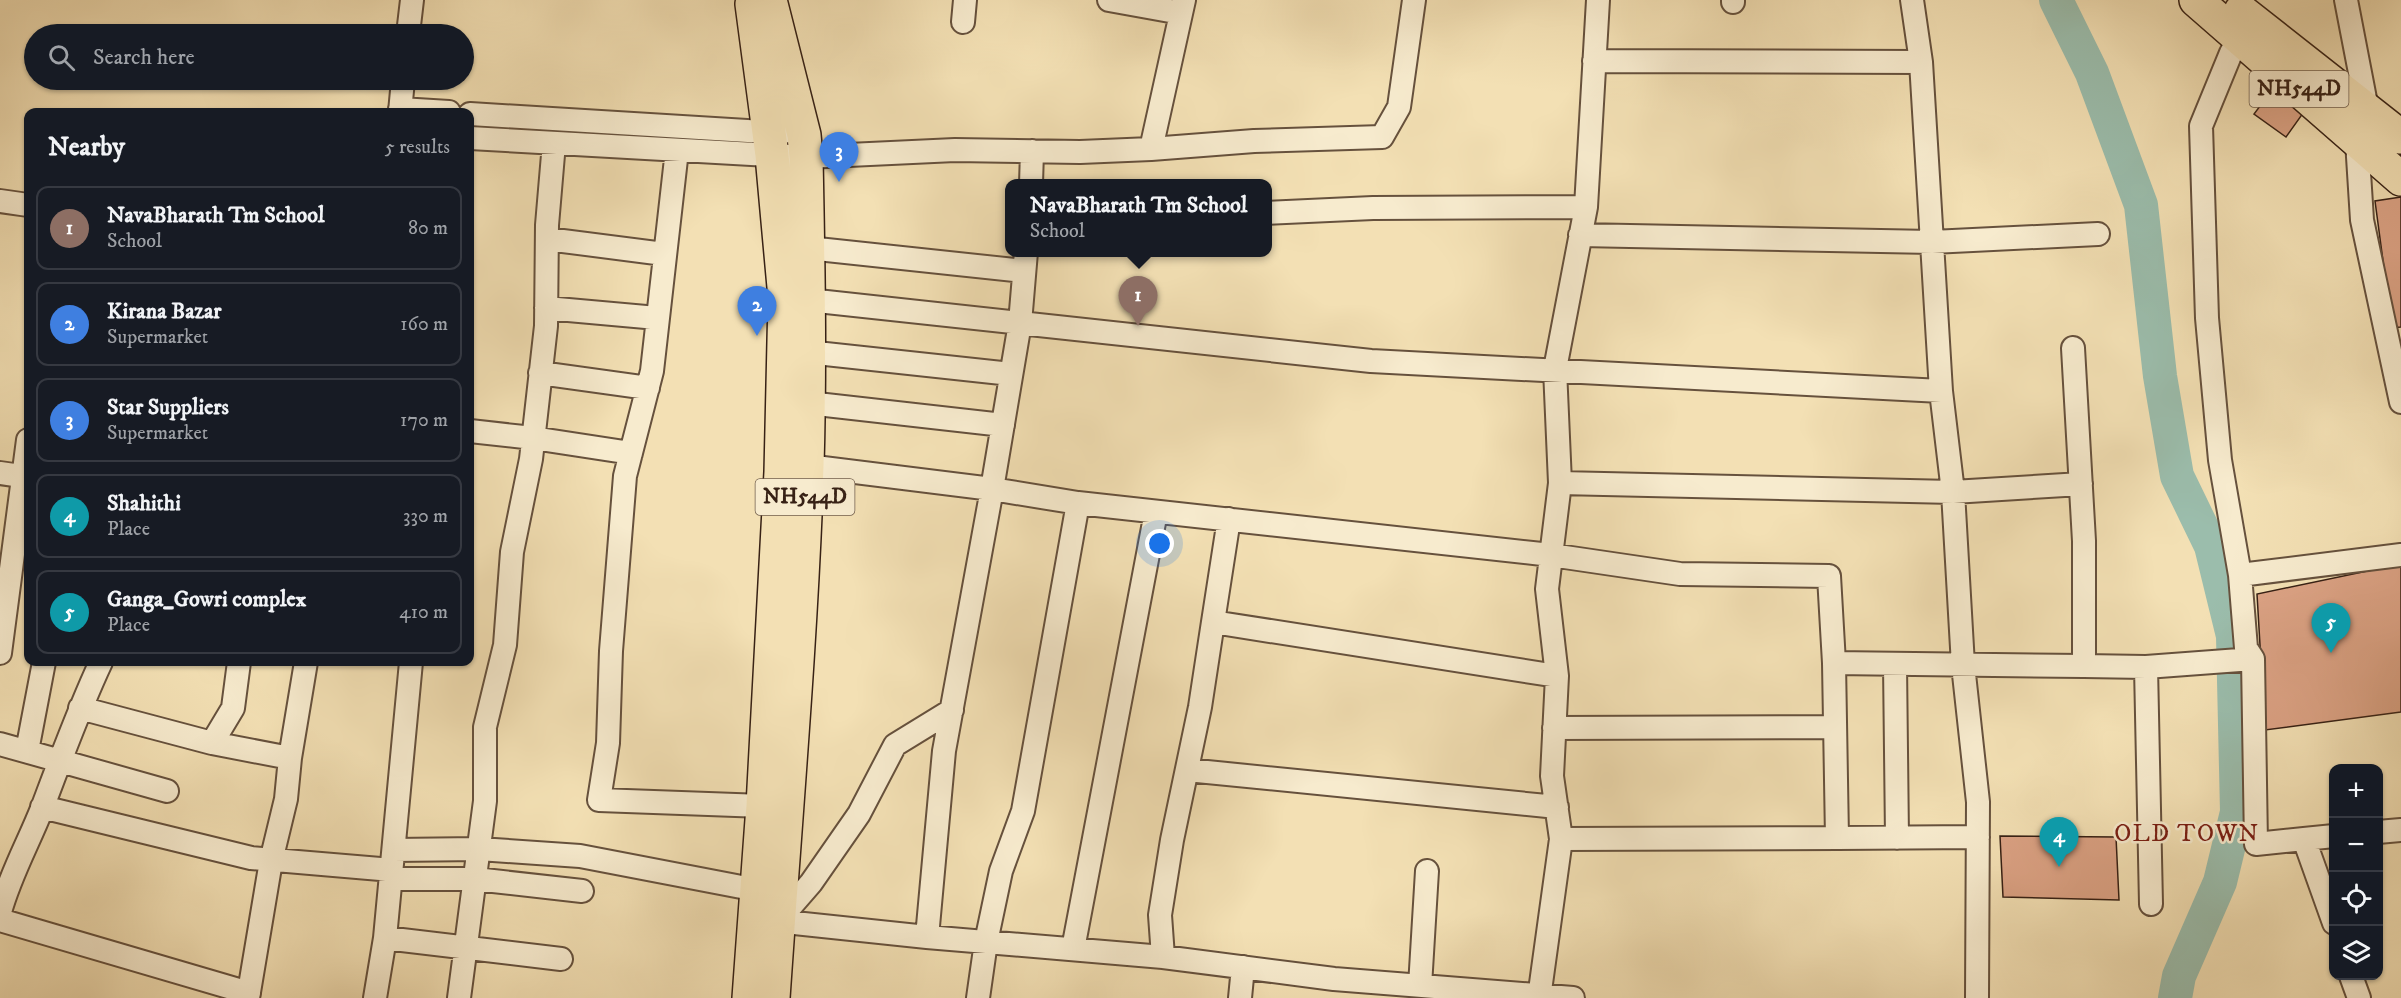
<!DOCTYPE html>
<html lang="en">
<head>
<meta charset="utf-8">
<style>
  :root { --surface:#171b24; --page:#20242c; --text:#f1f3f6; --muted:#9ea1a6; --line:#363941; --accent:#0f766e }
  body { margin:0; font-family:"IM FELL DW Pica",serif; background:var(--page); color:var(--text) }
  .controls { position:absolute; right:18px; bottom:18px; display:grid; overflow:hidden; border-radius:12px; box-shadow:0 2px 4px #0004 }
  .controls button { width:54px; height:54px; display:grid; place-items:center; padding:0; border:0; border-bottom:2px solid var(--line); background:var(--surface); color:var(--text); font:30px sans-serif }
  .you { position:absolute; left:1160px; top:544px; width:21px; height:21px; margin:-15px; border:4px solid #fff; border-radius:50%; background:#1a73e8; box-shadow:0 0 0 9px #1a73e833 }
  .badge { display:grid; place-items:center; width:39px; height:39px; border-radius:50%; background:var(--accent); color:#fff; font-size:20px; font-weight:700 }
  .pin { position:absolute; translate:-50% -50px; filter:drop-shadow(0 2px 3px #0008) }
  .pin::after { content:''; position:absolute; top:32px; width:21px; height:18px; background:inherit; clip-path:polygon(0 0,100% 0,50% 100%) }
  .popup { position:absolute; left:1005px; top:179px; width:267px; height:78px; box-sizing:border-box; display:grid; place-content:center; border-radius:12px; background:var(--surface); filter:drop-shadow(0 2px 4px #0005); font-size:20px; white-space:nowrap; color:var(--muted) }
  .popup b { font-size:22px; color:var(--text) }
  .popup::after { content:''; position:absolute; left:50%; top:100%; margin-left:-12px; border:12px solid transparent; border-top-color:var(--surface) }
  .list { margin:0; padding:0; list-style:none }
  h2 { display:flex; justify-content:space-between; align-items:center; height:78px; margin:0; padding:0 24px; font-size:26px }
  h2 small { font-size:20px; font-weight:400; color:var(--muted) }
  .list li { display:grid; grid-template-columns:39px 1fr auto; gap:18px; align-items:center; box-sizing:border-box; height:84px; margin:0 12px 12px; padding:0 12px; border:2px solid var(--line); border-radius:12px }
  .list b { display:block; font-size:22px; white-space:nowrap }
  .list p { margin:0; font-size:20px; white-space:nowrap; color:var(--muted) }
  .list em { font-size:20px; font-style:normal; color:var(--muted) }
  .icon { flex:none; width:33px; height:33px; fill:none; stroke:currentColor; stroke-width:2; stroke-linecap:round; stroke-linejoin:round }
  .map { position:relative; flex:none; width:2401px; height:998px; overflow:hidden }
  .search { position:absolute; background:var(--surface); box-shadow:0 2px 4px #0004; left:24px; top:24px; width:450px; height:66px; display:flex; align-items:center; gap:15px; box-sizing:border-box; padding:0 21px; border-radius:33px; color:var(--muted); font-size:22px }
  .panel { position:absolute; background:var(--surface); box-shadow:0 2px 4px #0004; left:24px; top:108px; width:450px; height:558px; border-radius:12px }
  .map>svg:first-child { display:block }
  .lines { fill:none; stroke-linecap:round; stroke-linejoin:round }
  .river { stroke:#9bbdac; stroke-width:34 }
  .building { fill:#dba284; stroke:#372115; stroke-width:1.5 }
  .minor-casing { stroke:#66513d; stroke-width:26 }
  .highway-casing { stroke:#372115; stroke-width:36 }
  .minor { stroke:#f7ebce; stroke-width:22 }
  .highway { stroke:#f3e0b4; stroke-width:33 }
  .labels { text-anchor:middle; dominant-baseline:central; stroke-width:5; stroke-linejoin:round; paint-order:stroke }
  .shield { fill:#f7ebce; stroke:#715e4c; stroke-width:1.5 }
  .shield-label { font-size:21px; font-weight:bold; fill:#372115 }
  .neighbourhood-label { font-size:24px; letter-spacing:1.5px; fill:#7a1f14; stroke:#f7ebce }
</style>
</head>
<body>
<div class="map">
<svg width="2401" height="998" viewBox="0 0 2401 998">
  <rect width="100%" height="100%" fill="#f3e0b4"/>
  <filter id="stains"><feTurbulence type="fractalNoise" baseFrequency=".00333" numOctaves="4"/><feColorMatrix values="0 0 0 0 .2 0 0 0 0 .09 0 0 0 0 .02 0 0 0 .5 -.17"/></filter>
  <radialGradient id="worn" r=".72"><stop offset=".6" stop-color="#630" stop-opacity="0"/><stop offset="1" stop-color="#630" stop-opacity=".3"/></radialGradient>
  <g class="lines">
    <path class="river" d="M2056,0l36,73 49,132 19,171 17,100 34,70 22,90 4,176 -17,70 -41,94 -4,22"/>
  </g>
  <path class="building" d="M2275,86l31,23 -20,28 -32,-23z
    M2401,197v130l-9,1 -17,-127z
    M2401,564v148l-136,18 -8,-136z
    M2000,836l116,1 3,63 -116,-3z"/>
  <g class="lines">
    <g class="minor-casing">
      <path id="minor" d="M1109,0l72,13
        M1912,0l9,62 20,329 12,101 10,173 15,137 -1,196
        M2346,0l21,109
        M1733,2v-2
        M963,22l2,-22
        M408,34l4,-34
        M2240,37l-9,16 -30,73 6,192 13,142 20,115 6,73 7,11 3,185 48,-5 30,84
        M1594,61l327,1
        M400,109l49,3
        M400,112l3,-32
        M470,114l312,19
        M470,138l336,19 149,-7 125,2 71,-3 103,-8 128,-4 17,-30 15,-107
        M2357,141l5,79 39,182
        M1151,149l33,-149
        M677,150l-25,221 -27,105 -14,175 -3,92 -9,57 164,6
        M1031,184l1,-33
        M0,201l28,4
        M1267,213l106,-5 213,-1
        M1580,235l352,7 166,-8
        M547,239l117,15
        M808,248l216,23
        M1026,252l-6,71 351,38 570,30
        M808,300l212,23 -28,166 86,14 473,52 129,19 149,2 5,87 3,175 -276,1
        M546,308l111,10
        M807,352l204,22
        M540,373l108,15
        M808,403l195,22
        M470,431l63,7 98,15
        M807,466l185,23 -48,262 -17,186
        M0,473l28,4
        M1560,483l393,9 128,-8
        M2240,575l161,-20
        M1213,622l16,-103
        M0,653l28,-213
        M1834,663l250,3v-125l-11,-193
        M1895,664l2,174
        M2084,666l62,1 107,-8
        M2146,667l5,237
        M80,708l132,35 21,-35 6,-46
        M1554,728l281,-1
        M212,743l78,15
        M0,744l167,47
        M27,751l17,-89
        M1187,770l370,37
        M42,807l209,51 141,12
        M2378,832l23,-2
        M1837,838l141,-1
        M2304,839l30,-3
        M394,850l85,-1 101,7 177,34
        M391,879h84l107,12
        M0,912c10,-37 29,-70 43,-106 18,-48 36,-97 58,-144
        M0,920l249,73
        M766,920l161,17 236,20 171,22 239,19
        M778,921l33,-38 48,-69 36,-69 57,-35
        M385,938l176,21
        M1073,949l83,-437
        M1163,957l-3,-42 12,-75 28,-133 13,-85 344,54
        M2351,976l8,22
        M1420,986l7,-115
        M248,998l23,-137 15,-62 4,-41 16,-96
        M375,998l10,-60 26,-276
        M459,998l26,-197v-74l20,-82 7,-93 19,-93 15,-133 1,-101 7,-82
        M978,998l8,-56 15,-71 22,-60 55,-308
        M1240,998l3,-31
        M1539,998l22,-159 -9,-63 5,-100 -10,-87 13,-106 -5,-114 31,-162 12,-207"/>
    </g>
    <g class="highway-casing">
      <path id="highway" d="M770,0l34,135 2,22c2,102 4,205 1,308 -6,177 -22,356 -34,533
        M2196,0l205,179
        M2241,11l160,126
        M749,998l14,-192 18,-334 4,-174 -13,-143 -20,-151"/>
    </g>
    <use href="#minor" class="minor"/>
    <use href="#highway" class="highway"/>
  </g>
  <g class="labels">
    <g class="shield">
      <rect x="2249.5" y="71" width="99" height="36" rx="4.5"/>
      <rect x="755.5" y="479" width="99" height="36" rx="4.5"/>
    </g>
    <g class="shield-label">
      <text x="2299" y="89">NH544D</text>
      <text x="805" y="497">NH544D</text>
    </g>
    <g class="neighbourhood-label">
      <text x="2187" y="834">OLD TOWN</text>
    </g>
  </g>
  <rect width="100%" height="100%" filter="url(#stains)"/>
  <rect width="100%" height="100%" fill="url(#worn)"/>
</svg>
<div class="controls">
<button>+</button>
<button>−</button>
<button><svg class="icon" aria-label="locate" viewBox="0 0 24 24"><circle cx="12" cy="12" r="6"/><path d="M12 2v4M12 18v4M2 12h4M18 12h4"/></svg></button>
<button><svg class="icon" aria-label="layers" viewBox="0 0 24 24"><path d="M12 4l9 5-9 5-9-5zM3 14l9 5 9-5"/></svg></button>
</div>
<div class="you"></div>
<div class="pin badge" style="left:1138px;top:326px;background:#8d6e63">1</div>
<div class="popup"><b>NavaBharath Tm School</b>School</div>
<div class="pin badge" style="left:757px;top:336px;background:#3f7fe0">2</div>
<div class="pin badge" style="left:839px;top:182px;background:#3f7fe0">3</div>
<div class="pin badge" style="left:2059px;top:867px;background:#0f9aa8">4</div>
<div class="pin badge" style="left:2331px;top:653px;background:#0f9aa8">5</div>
<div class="search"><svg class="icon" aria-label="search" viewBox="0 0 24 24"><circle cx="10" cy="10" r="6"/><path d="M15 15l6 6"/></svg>Search here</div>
<section class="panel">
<h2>Nearby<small>5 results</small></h2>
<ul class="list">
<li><span class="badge" style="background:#8d6e63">1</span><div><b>NavaBharath Tm School</b><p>School</p></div><em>80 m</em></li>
<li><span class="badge" style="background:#3f7fe0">2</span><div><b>Kirana Bazar</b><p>Supermarket</p></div><em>160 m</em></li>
<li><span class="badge" style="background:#3f7fe0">3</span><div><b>Star Suppliers</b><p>Supermarket</p></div><em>170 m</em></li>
<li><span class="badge" style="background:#0f9aa8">4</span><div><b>Shahithi</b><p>Place</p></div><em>330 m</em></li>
<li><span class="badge" style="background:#0f9aa8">5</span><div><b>Ganga_Gowri complex</b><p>Place</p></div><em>410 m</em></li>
</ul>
</section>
</div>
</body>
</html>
